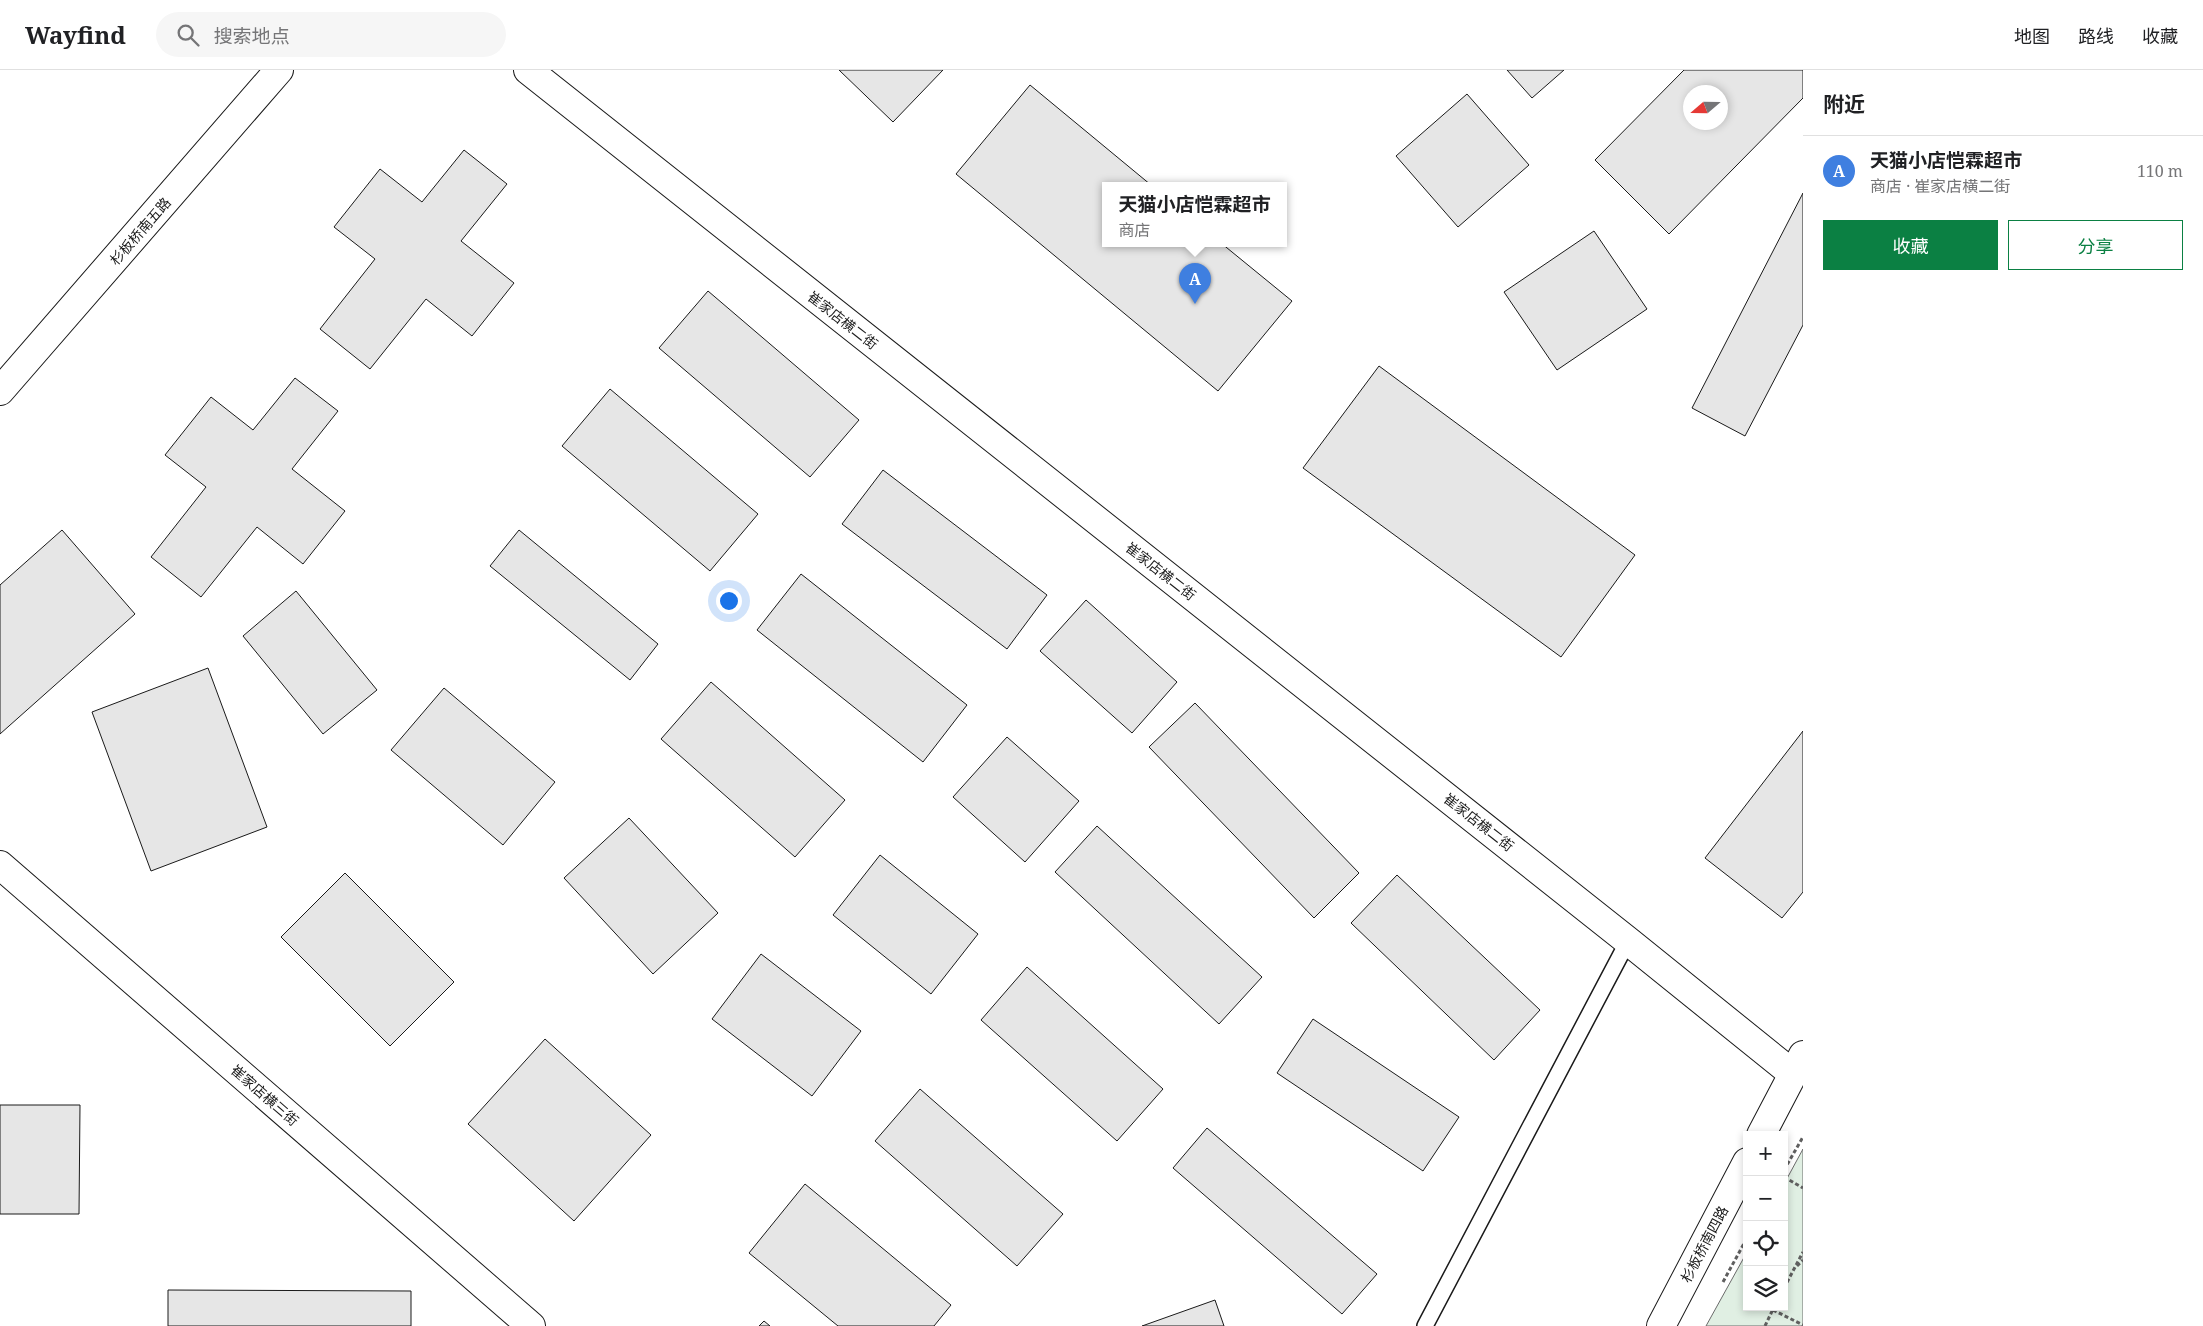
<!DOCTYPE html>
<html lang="zh">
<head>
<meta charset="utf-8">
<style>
  :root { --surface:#fff; --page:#f6f6f6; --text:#202124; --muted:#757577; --line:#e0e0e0; --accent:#0b8043 }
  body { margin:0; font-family:"Noto Serif","Noto Sans SC",serif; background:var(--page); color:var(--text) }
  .controls { position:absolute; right:15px; bottom:15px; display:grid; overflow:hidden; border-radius:0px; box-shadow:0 2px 8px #0003 }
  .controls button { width:45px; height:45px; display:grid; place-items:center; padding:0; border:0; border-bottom:1px solid var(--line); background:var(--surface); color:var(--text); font:25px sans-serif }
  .compass { position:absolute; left:1683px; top:15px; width:45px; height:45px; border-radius:50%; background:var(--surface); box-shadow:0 2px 8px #0003; rotate:250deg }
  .you { position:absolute; left:728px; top:530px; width:18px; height:18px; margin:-12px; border:4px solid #fff; border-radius:50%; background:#1a73e8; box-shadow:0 0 0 8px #1a73e833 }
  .badge { display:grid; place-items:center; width:32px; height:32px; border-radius:50%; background:var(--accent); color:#fff; font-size:16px; font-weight:700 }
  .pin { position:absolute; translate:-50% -41px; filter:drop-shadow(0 1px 2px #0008) }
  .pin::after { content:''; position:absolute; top:26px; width:18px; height:15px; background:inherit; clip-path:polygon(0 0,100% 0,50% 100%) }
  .popup { position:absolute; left:1102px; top:112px; width:185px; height:65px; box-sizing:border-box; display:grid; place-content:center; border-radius:0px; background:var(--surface); filter:drop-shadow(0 1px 4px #0005); font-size:16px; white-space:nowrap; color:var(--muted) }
  .popup b { font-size:19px; color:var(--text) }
  .popup::after { content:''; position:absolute; left:50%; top:100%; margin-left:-10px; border:10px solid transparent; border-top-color:var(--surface) }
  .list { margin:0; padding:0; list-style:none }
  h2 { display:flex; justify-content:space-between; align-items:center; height:65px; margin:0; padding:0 20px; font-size:21px }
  h2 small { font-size:16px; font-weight:400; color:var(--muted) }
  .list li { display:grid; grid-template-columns:32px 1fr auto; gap:15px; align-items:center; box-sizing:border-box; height:70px; padding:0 20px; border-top:1px solid var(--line) }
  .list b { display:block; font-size:19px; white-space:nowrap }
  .list p { margin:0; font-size:16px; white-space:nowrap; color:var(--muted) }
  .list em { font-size:16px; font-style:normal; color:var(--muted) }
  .actions { display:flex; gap:10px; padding:15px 20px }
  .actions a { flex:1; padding:11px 0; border:1px solid var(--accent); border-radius:0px; text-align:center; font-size:18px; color:var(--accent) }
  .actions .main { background:var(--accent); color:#fff }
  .icon { flex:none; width:28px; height:28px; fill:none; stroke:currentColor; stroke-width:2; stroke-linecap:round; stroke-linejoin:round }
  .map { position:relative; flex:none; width:1803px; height:1256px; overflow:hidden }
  header { display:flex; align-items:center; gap:30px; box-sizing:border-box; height:70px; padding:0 25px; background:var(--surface); border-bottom:1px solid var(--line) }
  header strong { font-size:24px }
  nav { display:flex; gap:28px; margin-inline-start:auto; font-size:18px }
  .search { width:350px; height:45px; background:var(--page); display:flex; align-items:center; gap:12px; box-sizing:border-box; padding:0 18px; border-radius:28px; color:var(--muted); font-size:19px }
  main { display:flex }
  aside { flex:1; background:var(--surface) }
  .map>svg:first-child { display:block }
  .green { fill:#e0efe3; stroke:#6a6a6a }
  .building { fill:#e6e6e6; stroke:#1a1a1a; fill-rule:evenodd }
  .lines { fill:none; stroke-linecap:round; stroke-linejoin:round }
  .service-casing { stroke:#1a1a1a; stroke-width:18 }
  .minor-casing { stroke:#1a1a1a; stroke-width:30 }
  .tertiary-casing { stroke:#1a1a1a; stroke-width:30 }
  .path { stroke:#5f5f5f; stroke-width:3; stroke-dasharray:4 2.5; stroke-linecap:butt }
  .service { stroke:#fff; stroke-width:15 }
  .minor { stroke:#fff; stroke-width:28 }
  .tertiary { stroke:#fff; stroke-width:28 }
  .labels { text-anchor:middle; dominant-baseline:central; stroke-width:4; stroke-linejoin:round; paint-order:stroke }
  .street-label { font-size:14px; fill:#1a1a1a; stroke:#fff }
</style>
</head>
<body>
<header>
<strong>Wayfind</strong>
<div class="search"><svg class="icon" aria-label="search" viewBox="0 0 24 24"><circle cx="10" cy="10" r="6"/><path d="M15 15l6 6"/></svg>搜索地点</div>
<nav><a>地图</a><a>路线</a><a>收藏</a></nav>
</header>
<main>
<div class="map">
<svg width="1803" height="1256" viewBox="0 0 1803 1256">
  <rect width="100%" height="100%" fill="#fff"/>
  <path class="green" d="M1803,1079v177h-97l41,-74v55h37v-123z"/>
  <path class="building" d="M839,0h104l-50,52z
    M1507,0h57l-32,28z
    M1684,0h119v28l-134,136 -74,-74zM1690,22h30v30h-30z
    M1030,15l121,100h-45v58h115l71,58 -74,90 -262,-217z
    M1467,24l62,71 -71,62 -62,-71z
    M464,80l43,34 -46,57 53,42 -42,53 -46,-37 -56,70 -50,-40 55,-70 -41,-32 46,-58 42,33z
    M1803,123v132l-58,111 -53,-28z
    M1594,161l53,78 -90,61 -53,-78z
    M708,221l151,129 -49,57 -151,-129z
    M1379,296l256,189 -74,102 -258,-189z
    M295,308l43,33 -46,58 53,42 -42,53 -46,-37 -56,70 -50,-40 55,-70 -41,-32 46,-58 42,33z
    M610,319l148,125 -48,57 -148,-125z
    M883,400l164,125 -40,54 -165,-125z
    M62,460l73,84 -135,120v-149z
    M519,460l139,114 -28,36 -140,-114z
    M801,504l166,131 -44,57 -166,-132z
    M296,521l81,99 -54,44 -80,-98z
    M1086,530l91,82 -45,51 -92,-82z
    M208,598l59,159 -116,44 -59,-159z
    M711,612l134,118 -50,57 -134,-118z
    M444,618l111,94 -52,63 -112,-95z
    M1195,633l164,170 -45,45 -165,-171z
    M1803,661v161l-21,26 -77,-60z
    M1007,667l72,64 -54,61 -72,-65z
    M629,748l89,95 -65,61 -89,-96z
    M1097,756l165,151 -43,47 -164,-152z
    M880,785l98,79 -47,60 -98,-79z
    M345,803l109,109 -64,64 -109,-109z
    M1397,805l143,135 -46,50 -143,-137z
    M761,884l100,77 -49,65 -100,-77z
    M1027,897l136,122 -46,52 -136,-121z
    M1313,949l146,98 -36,54 -146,-98z
    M545,969l106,96 -77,86 -106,-97z
    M920,1019l143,125 -46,52 -142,-125z
    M0,1035h80l-1,109h-79z
    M1207,1058l170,146 -35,40 -169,-146z
    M805,1114l146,121 -17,21h-96l-89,-73z
    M168,1220l243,1v35h-243z
    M1215,1230l9,26h-82z
    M764,1251l6,5h-11z"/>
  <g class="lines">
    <g class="service-casing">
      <path id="service" d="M1425,1256l203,-385"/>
    </g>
    <g class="minor-casing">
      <path id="minor" d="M528,0l1100,871 165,133
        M0,795l531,461"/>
    </g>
    <g class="tertiary-casing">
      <path id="tertiary" d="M0,321l279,-321
        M1761,1065l42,-80
        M1661,1256l86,-164"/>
    </g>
    <path class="path" d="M1784,1100l19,-33
      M1784,1107l19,11
      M1797,1196l6,-6
      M1723,1212l24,-44
      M1784,1218l19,-36
      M1773,1240l30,15
      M1765,1256l9,-19"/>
    <use href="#service" class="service"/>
    <use href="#minor" class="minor"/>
    <use href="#tertiary" class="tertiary"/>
  </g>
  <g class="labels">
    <g class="street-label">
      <text transform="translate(140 161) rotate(-49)">杉板桥南五路</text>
      <text transform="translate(843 250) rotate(38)">崔家店横二街</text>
      <text transform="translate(1161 501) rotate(38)">崔家店横二街</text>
      <text transform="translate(1479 752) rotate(38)">崔家店横二街</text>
      <text transform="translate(265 1025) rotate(41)">崔家店横三街</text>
      <text transform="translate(1704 1174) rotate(-62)">杉板桥南四路</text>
    </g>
  </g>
</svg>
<div class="controls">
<button>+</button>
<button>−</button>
<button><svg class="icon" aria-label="locate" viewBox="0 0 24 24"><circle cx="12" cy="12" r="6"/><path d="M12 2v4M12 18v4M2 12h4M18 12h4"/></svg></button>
<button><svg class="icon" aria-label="layers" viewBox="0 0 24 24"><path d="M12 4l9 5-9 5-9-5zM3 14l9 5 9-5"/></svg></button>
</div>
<svg class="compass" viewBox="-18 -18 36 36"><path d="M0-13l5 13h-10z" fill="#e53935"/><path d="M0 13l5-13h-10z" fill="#757577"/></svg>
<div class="you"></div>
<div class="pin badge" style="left:1195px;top:234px;background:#3f7fe0">A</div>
<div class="popup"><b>天猫小店恺霖超市</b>商店</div>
</div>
<aside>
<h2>附近<small></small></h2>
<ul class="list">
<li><span class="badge" style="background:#3f7fe0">A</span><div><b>天猫小店恺霖超市</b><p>商店 · 崔家店横二街</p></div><em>110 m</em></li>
</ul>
<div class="actions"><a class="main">收藏</a><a>分享</a></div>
</aside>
</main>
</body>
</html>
